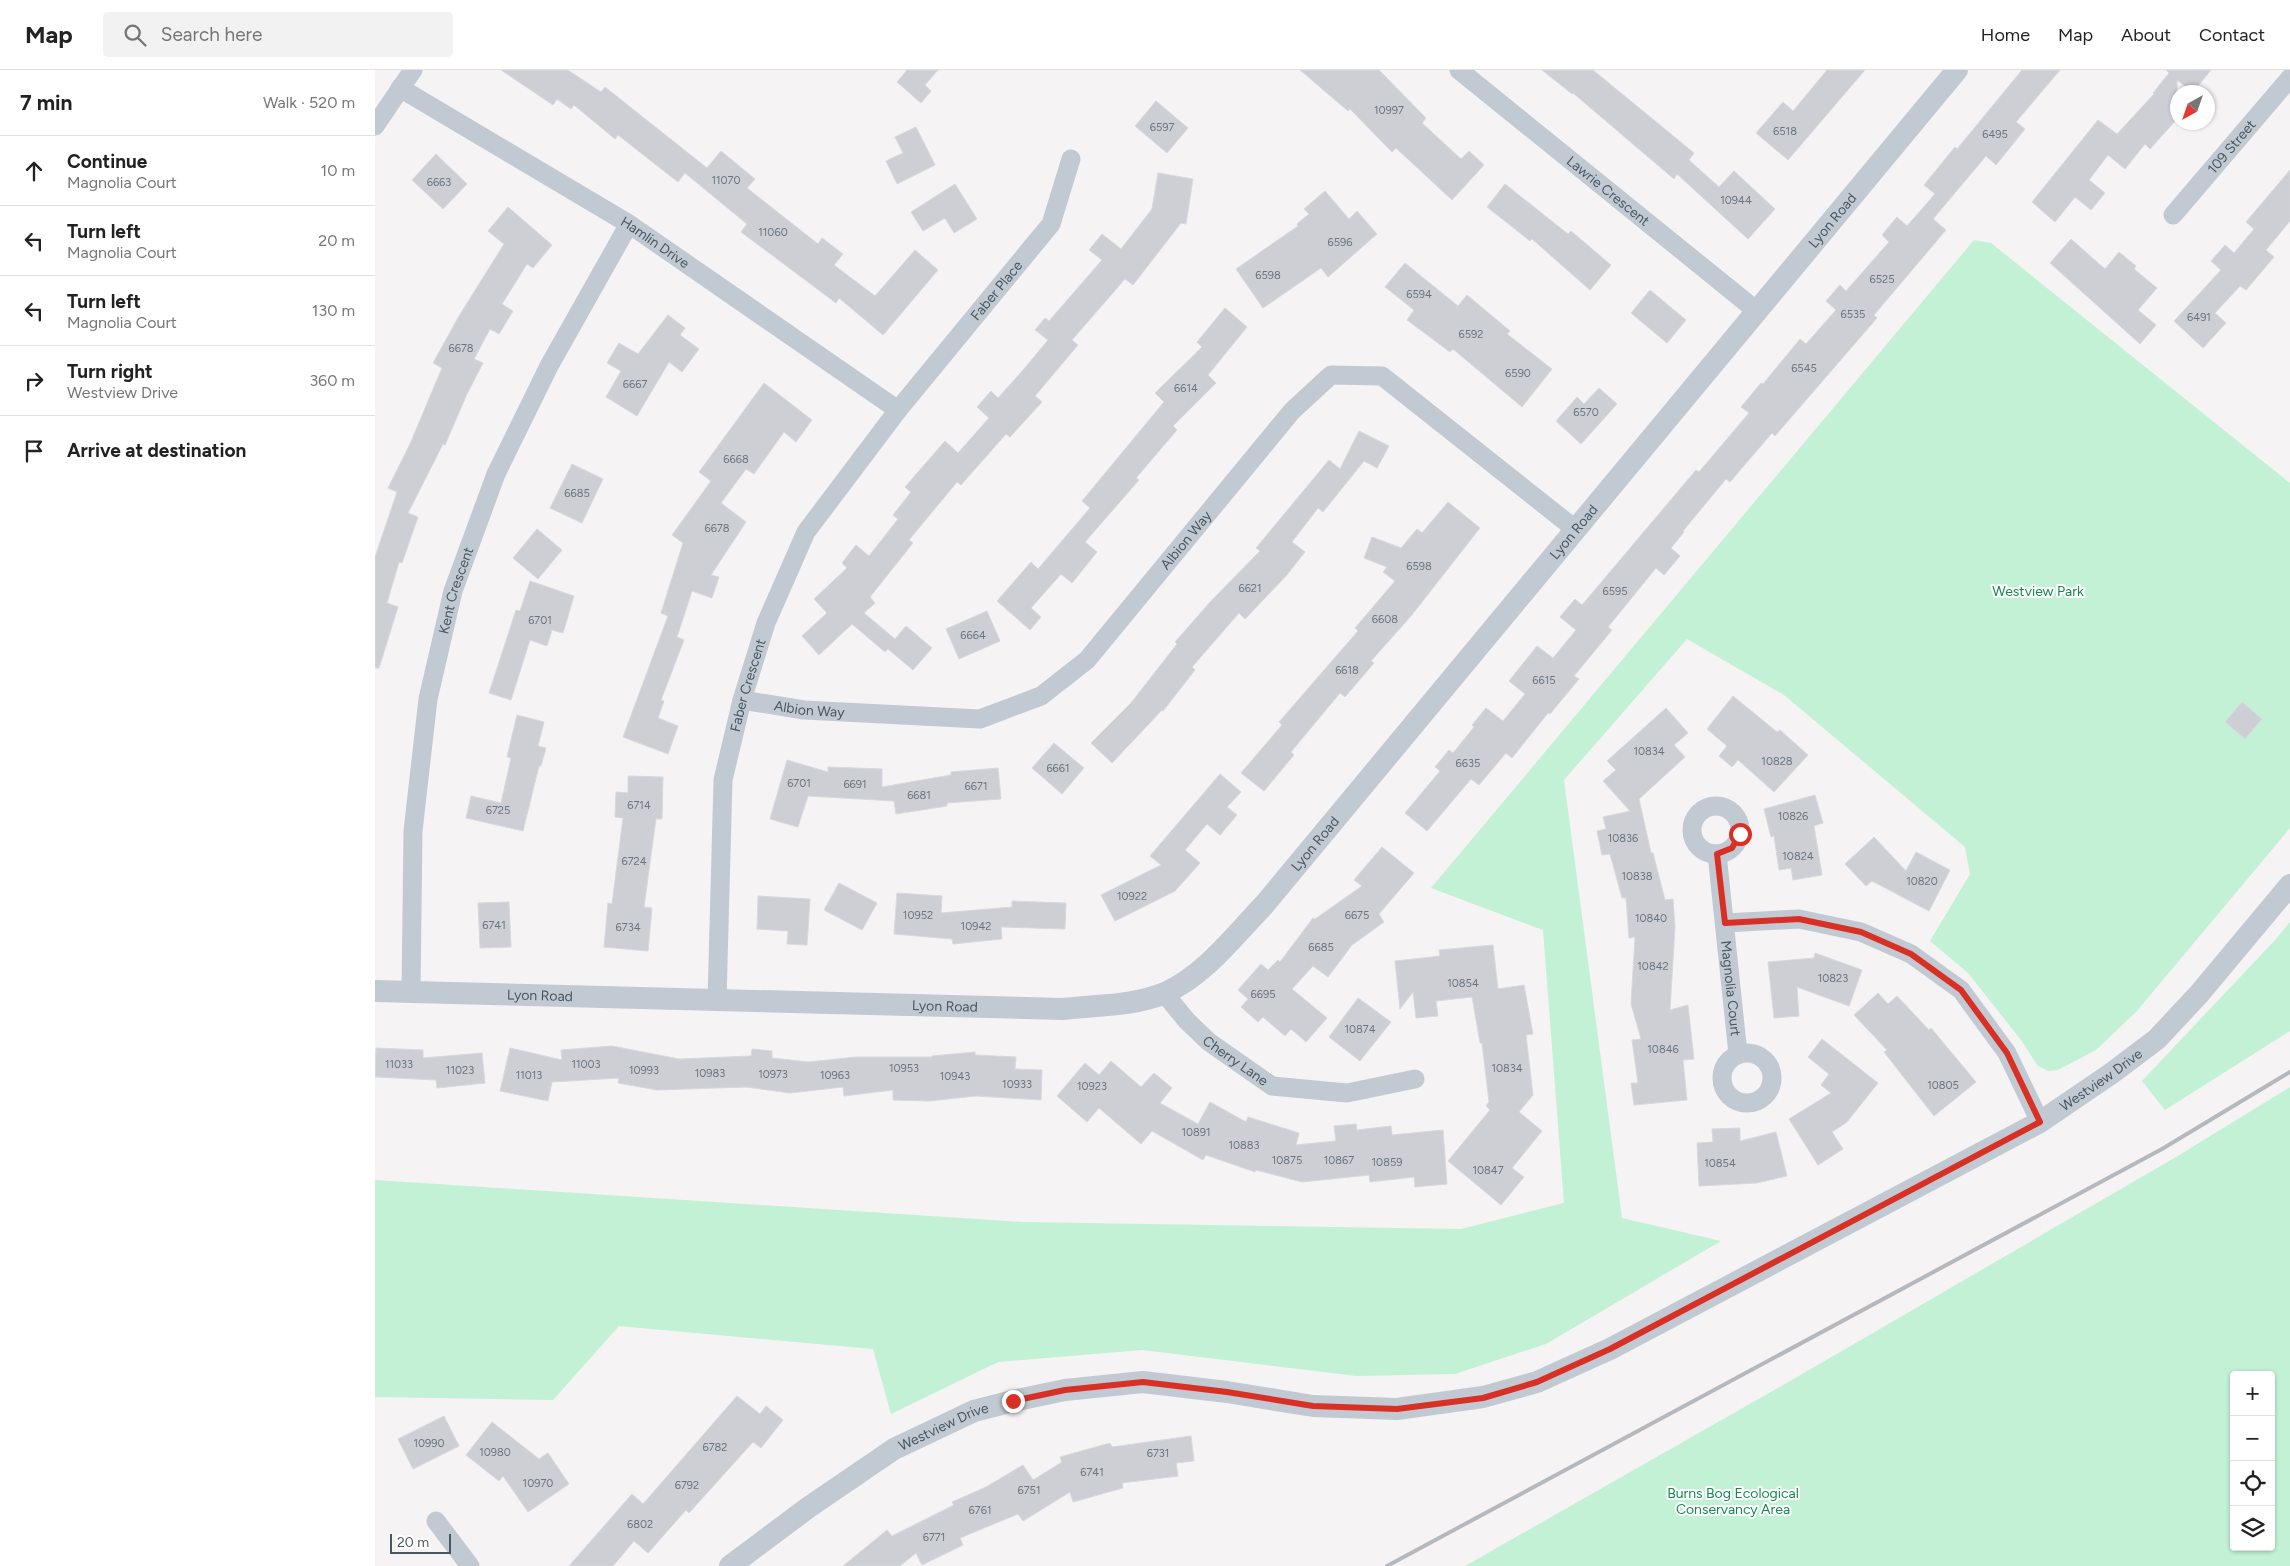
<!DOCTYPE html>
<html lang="en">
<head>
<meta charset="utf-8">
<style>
  :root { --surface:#fff; --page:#f2f2f2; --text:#222; --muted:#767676; --line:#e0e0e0 }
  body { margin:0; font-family:Figtree,sans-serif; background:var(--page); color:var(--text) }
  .controls { position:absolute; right:15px; bottom:15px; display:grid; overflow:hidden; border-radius:5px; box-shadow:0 1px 4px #0004 }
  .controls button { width:45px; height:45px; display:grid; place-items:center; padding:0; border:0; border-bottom:1px solid var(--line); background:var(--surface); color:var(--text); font:25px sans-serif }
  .compass { position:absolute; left:1795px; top:15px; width:45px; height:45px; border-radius:50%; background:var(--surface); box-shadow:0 1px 4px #0004; rotate:220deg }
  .scale { position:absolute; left:15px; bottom:12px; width:61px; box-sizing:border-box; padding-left:5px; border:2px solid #4a5661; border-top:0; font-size:14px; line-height:18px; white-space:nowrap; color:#4a5661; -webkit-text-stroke:4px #fff; paint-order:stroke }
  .stop { position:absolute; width:15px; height:15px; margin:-11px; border:4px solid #d93025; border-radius:50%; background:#fff }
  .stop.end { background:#d93025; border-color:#fff; box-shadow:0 1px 5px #0008 }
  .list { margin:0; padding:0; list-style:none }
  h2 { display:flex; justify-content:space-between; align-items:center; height:65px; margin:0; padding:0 20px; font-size:21px }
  h2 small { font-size:16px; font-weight:400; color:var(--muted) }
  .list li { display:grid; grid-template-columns:32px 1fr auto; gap:15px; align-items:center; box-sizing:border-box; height:70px; padding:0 20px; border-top:1px solid var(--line) }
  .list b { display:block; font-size:19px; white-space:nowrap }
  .list p { margin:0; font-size:16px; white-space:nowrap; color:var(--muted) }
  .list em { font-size:16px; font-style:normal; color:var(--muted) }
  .icon { flex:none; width:28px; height:28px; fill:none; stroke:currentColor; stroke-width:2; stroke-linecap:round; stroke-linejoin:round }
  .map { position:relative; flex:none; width:1915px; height:1496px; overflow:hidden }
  header { display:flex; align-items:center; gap:30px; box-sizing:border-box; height:70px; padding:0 25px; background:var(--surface); border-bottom:1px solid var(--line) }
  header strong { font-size:24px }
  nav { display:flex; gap:28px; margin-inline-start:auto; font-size:18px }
  .search { width:350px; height:45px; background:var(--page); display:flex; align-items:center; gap:12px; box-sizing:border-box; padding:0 18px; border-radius:5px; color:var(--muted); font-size:19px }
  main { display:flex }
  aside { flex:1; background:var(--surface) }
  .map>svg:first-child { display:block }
  .green { fill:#c3f1d5; fill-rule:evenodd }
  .building { fill:#cdcfd5; stroke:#d7d9de }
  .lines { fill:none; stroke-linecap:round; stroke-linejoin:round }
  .minor { stroke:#c1cad2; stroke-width:19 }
  .tertiary { stroke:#c1cad2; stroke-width:22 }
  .rail { stroke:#b5b8bd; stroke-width:4 }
  .route { stroke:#d93025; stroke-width:6 }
  .labels { text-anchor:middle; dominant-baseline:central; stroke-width:4; stroke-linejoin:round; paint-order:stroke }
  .number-label { font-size:11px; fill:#6b747e }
  .street-label { font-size:14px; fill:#4a5661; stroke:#fff }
  .park-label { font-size:14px; fill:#17864f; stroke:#fff }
</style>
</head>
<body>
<header>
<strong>Map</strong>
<div class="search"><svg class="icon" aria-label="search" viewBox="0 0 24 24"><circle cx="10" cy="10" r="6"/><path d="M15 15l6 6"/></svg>Search here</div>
<nav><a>Home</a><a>Map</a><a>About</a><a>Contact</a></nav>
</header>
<main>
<aside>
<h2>7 min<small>Walk · 520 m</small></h2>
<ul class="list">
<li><svg class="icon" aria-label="ahead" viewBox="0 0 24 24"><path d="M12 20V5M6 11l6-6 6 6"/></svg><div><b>Continue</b><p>Magnolia Court</p></div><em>10 m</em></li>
<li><svg class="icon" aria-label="left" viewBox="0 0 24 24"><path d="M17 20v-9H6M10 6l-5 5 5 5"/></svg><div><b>Turn left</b><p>Magnolia Court</p></div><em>20 m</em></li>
<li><svg class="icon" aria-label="left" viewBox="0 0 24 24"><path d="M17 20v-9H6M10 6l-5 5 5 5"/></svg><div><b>Turn left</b><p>Magnolia Court</p></div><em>130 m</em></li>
<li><svg class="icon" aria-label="right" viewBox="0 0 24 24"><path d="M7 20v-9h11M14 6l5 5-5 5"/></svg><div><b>Turn right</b><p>Westview Drive</p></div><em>360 m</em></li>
<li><svg class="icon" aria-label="arrive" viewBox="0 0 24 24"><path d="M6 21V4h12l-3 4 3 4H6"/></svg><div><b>Arrive at destination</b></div></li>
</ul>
</aside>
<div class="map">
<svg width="1915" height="1496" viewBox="0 0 1915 1496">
  <rect width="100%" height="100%" fill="#f5f3f3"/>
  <path class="green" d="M1599,170l17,3 299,240v345l-154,184 -40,38 -38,20 -10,1 -10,-5 -17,-26 -53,-67 -38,-32 40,-67 -5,-27 -181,-152 -97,-56 -123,141 58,438 99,23 -175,103 -91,30 -99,2 -214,-26 -144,12 -107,52 -18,-65 -254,-23 -66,74 -178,-3v-217l648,42 438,7 103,-26 -21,-273 -112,-42z
    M1915,852v109l-125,79 -23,-29 134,-142z
    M1915,1017v479h-825l320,-182 391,-227zM1859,1305h37v172h-37z"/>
  <path class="building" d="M126,0h67l33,22 4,-5 102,81 14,-17 34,28 -8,9 71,56 4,-6 21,16 -9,11 41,31 40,-46 23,20 -55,65 -44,-37 -3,5 -95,-71 6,-8 -62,-51 -7,9 -60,-47 -3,4 -41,-34 -3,4 -14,-10 -4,6z
    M532,0h31l-13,15 6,6 -10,12 -24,-21z
    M925,0h79l47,48 -4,5 39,36 8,-8 15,14 -32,35 -56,-52 -4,4 -42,-43 -2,2z
    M1167,0h51l101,83 -5,7 30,27 15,-16 41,38 -27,30 -71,-65 -3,5 -101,-86 -1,1z
    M1452,0h38l-77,90 -32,-27 27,-31 10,9z
    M1647,0h38l-44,52 9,7 -29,36 -10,-9 -53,63 13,11 -72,85 3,3 -102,118 -3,-3 -42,49 -4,-3 -43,52 1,1 -13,16 9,8 -16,19 -8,-7 -48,59 4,3 -38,46 5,3 -29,35 -2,-1 -36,45 -6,-5 -27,32 -8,-6 -44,52 -22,-18 35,-42 -5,-4 14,-17 4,3 21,-26 -2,-2 14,-17 17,13 22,-27 -16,-13 28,-35 16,12 23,-28 -16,-13 15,-18 7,6 114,-135 3,2 50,-59 -8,-6 20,-24 2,1 37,-45 6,5 30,-34 -10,-9 14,-16 6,6 43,-49 -7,-7 15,-18 10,9 28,-32 -11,-9 31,-38 2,2z
    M1791,0h45l-18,22 -16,-12v39l-27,30 -5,-5 -20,25 -17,-14 -19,25 16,13 -14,17 -16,-13 -20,25 -23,-20 66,-82 19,14 37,-40 -1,-1 16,-20z
    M781,31l32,27 -21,25 -32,-27z
    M541,57l19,38 -38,19 -11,-23 17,-8 -8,-16z
    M61,84l31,30 -24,25 -31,-29z
    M1915,100v51l-24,29 8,7 -28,33 -6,-4 -25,27 11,10 -23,25 -29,-27 47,-51 -10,-9 14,-16 9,8 20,-24 -8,-7z
    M783,103l35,6 -7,45 -5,-1 -48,62 -8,-6 -53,61 6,5 -43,51 7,6 -32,35 -4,-3 -45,51 -4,-3 -48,58 4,3 -43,54 5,6 -11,10 31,26 11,-13 26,22 -19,22 -25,-21 -3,3 -33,-28 -33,31 -17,-19 25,-23 -13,-14 33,-31 -5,-5 14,-18 13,11 29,-37 -5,-4 18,-23 -6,-5 40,-46 13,12 31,-35 -12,-11 14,-16 7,7 26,-29 24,-29 -13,-10 10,-12 4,3 53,-61 -13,-10 13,-16 19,15 31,-40z
    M580,114l22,35 -23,14 -9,-15 -22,13 -12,-19z
    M1130,114l63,50 3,-3 40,34 -21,25 -58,-51 -2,2 -43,-34z
    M950,121l24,28 8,-8 20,23 -49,43 -7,-9 -58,40 -27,-39 62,-43 -1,-2 12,-10 -5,-5z
    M133,137l44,38 -19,23 -6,-4 -25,40 11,7 -14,23 -9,-5 -16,30 9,4 -16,31 -22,51 -2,-1 -35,69 10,4 -16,46 -3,-1 -12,41 11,4 -19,61h-4v-111l22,-65 -9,-4 22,-44 32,-76 -9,-5 26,-47 45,-72 -16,-13z
    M1696,169l34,30 14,-17 17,14 -2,3 23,19 -19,22 18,15 -16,19 -90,-81z
    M1030,193l53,43 9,-11 43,36 -3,3 45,35 -30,38 -69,-58 -3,3 -43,-32 7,-10 -29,-23z
    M1275,220l36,30 -19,23 -36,-30z
    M850,238l22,19 -39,48 8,8 -43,43 4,4 -41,48 3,2 -54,62 12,10 -25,31 -11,-9 -30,34 10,9 -11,13 -33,-29 34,-39 7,7 52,-61 -8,-7 82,-99 -9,-9 47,-46 -5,-5z
    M293,245l17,13 -5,7 19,14 -17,23 -13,-10 -32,54 -31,-19 15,-26 -14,-8 12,-20 19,11z
    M389,313l48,37 -16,22 -12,-10 -30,42 -8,-5 -25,34 25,19 -35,53 8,2 -7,21 -20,-7 -15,46 7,3 -23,60 3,1 -6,17 20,8 -10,28 -45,-17 45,-121 -7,-3 22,-70 -11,-8 39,-54 -12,-9z
    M1224,318l18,16 -36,40 -25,-23 21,-24 7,7z
    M984,361l30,15 -12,22 -13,-7 -41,51 -5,-4 -26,34 13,10 -19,24 -41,43 -6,-6 -47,54 3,3 -32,41 -1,-1 -50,53 -21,-20 40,-40 46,-59 -2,-2 36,-41 49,-50 -4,-3 73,-88 11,9z
    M197,394l31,15 -21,44 -32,-15z
    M1073,432l32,26 -69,88 -40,45 3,2 -29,34 -5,-4 -49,59 3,3 -30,36 -23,-18 41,-48 -3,-3 79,-91 -3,-3 40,-47 -12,-9 4,-5 -23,-9 8,-21 29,11 16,-19 5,4z
    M162,459l25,21 -24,29 -25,-21z
    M155,511l44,15 -11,37 -11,-3 -5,16 -17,-6 -19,60 -22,-7 27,-83 4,1z
    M612,541l13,30 -41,18 -13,-30z
    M1358,626l44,36 3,-2 28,25 -34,37 -36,-32 -6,7 -13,-11 8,-10 -20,-17z
    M1867,632l20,17 -17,20 -20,-17z
    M1291,638l22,25 -14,12 11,12 -46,42 12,54h2l12,47 8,-1 2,28 -5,83 18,-5 6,54 -11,1 4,40 -53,5 -3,-22h7l-6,-43 9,-1 -10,-35 4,-67 -6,1 -3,-40h-4l-12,-44 -8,1 -5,-24 9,-2 -3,-12 27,-6 -27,-30 13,-11 -9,-9z
    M142,645l27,7 -6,24 8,2 -5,18h-2l-16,65 -57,-13 5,-22 30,7 10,-45 -4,-1z
    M679,673l30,25 -22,26 -30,-26z
    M412,690l41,12v-5l54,2v18l69,-12v-3l47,-4 3,31 -54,4v3l-51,8 -2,-13 -86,-5 -10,31 -28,-8z
    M845,704l21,18 -14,15 10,8 -17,20 -13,-11 -22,26 15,13 -25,28 -60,30 -14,-26 60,-30 -11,-9z
    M253,706l35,1 -1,42h-6l-12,88 8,1 -4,43 -44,-4 4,-44 4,1 11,-86 -8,-1 1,-25 12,1z
    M1440,725l8,28 -9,3 8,49 -29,5 -2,-12 -12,2 -5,-34 -3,1 -7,-28z
    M1499,767l32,34 10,-19 34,18 -21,41 -57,-30 -6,5 -21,-22z
    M1007,777l32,26 -35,41 5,8 -32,23 -24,32 -15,-11 -21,23 35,29 -21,24 -15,-13 -6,7 -22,-19 -5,5 -17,-15 7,-8 -10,-9 23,-26 7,6 10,-10 2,2 33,-44 2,1 47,-33 -8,-6z
    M464,813l38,20 -15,27 -38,-20z
    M522,823l45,3 -1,17 71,-6v-6l54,2 -1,26 -64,-2 1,12 -49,5 -1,-5 -58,-5z
    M383,826l52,3 -3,46 -20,-1 1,-13 -31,-2z
    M134,832l2,45 -31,1 -2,-45z
    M1118,875l5,44 26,-4 9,49 -7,1 7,60 -14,17 23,19 -30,37 12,9 -23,28 -53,-44 42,-51 -4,-4 3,-4 -7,-59h-2l-8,-46 -36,4 2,15 -22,2 -3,-26 -13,17 -5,-48 45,-5 -1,-6z
    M1440,883l47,17 -13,36 -52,-19 2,29 -25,2 -6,-56 46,-4z
    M1503,923l10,11 9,-8 32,34 2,-2 45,54 -42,34 -50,-64 3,-2 -33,-35z
    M983,928l33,24 -31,39 -31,-24z
    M1447,969l56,44 -31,39 -15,10 11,17 -25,16 -29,-46 42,-26 -10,-8 8,-11 -21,-17z
    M237,976l67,13 72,-3 1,-7 20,2v7l36,4 48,-5h76v-1l43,-4v3l41,2 -1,12 27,1 -1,30 -65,-4 -47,5 -36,-1v-10l-49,6 -1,-9 -53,6 -44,-6 -89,3 -39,-7 1,-5 -67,4 -4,19 -48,-10 10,-43 52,12 -1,-10z
    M1,978l47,2v8l59,-5 3,30 -48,5 -1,-8 -61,-3z
    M736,991l30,26 13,-14 18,15 -12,15 38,21 12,-22 36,20 2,-5 51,16 -3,12 40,-4 -2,-15 22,-2 1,6 34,-4 1,9 51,-5 4,54 -32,3 -1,-10 -44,5 -1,-7 -67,7 -46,-12 -1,2 -49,-17 -3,5 -51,-29 -11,13 -42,-36 -12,14 -30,-26 28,-33 14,12z
    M1365,1058v13l36,-9 11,44 -30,7 -58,3 -2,-43 16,-1 -1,-13z
    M362,1326l23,18 6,-8 17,14 -22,28 -8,-6 -64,71 -3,-3 -38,43 -14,-12 -21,25h-44l63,-72 11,10z
    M69,1346l15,30 -46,23 -15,-30z
    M117,1352l47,37 9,-6 21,31 -41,28 -25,-36 -4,5 -33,-26z
    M816,1366l3,25 -18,2 2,13 -56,7 1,5 -50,14 -3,-10 -47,29 -5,-7 -58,24 3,7 -41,20 -6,-12 -16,13h-57l44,-36 5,6 62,-31 -2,-3 34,-15 37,-22 10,15 29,-18 -2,-5 50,-14 2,4z"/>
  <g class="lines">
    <g class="minor">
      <path id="s1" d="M1084,0l299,242"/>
      <path id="s2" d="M25,18l229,136 269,186"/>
      <path d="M0,56l38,-56"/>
      <path id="s3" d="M1798,145l117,-137"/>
      <path id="s4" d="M367,630l62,10 176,9 61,-23 46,-36 205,-249 39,-36 51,1 193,153"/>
      <circle cx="1341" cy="760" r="24"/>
      <path id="s5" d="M1342,784l21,200"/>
      <path d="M1350,853l74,-4 62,13 50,22 50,36 46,63 33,69"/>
      <path id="s6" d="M36,922l2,-161 15,-132 25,-108 43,-117 53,-108 80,-142"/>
      <path id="s7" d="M789,923l23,28 22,21 63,44 75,7 68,-14"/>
      <path id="s8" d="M342,930l6,-220 19,-80 24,-77 40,-91 92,-122 153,-186 20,-65"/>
      <circle cx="1372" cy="1008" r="25"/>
      <path d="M61,1451l34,45"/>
    </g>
    <g class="tertiary">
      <path id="s9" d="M0,921l688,18c32,-4 71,-3 102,-16 40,-18 69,-57 99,-88l693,-835"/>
      <path id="s10" d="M355,1496l79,-59 85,-58 80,-38 39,-10 52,-11 78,-8 84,10 86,14 84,3 86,-12 54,-15 73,-33 430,-227 72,-49 45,-34 42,-45 91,-109"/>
    </g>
    <path class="rail" d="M1012,1496l775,-417 128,-77"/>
  </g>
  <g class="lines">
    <path class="route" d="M638,1331l52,-11 78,-8 84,10 86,14 84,3 86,-11 54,-16 73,-33 430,-227 -33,-69 -46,-63 -50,-36 -50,-22 -62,-13 -74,4 -8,-69 15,-6 8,-14"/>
  </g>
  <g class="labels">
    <g class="number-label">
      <text x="1014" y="40">10997</text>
      <text x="787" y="57">6597</text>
      <text x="1410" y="61">6518</text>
      <text x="1620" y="64">6495</text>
      <text x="351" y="110">11070</text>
      <text x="64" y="112">6663</text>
      <text x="1361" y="130">10944</text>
      <text x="398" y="162">11060</text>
      <text x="965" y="172">6596</text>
      <text x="893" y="205">6598</text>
      <text x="1507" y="209">6525</text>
      <text x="1044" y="224">6594</text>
      <text x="1478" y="244">6535</text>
      <text x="1824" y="247">6491</text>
      <text x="1096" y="264">6592</text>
      <text x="86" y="278">6678</text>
      <text x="1429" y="298">6545</text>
      <text x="1143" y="303">6590</text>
      <text x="260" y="314">6667</text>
      <text x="811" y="318">6614</text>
      <text x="1211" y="342">6570</text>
      <text x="361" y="389">6668</text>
      <text x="202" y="423">6685</text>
      <text x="342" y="458">6678</text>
      <text x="1044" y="496">6598</text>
      <text x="875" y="518">6621</text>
      <text x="1240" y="521">6595</text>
      <text x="1010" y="549">6608</text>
      <text x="165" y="550">6701</text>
      <text x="598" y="565">6664</text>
      <text x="972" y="600">6618</text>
      <text x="1169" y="610">6615</text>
      <text x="1274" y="681">10834</text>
      <text x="1402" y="691">10828</text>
      <text x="1093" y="693">6635</text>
      <text x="683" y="698">6661</text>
      <text x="424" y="713">6701</text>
      <text x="480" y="714">6691</text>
      <text x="601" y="716">6671</text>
      <text x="544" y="725">6681</text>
      <text x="264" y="735">6714</text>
      <text x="123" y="740">6725</text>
      <text x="1418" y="746">10826</text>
      <text x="1248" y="768">10836</text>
      <text x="1423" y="786">10824</text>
      <text x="259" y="791">6724</text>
      <text x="1262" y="806">10838</text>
      <text x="1547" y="811">10820</text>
      <text x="757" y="826">10922</text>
      <text x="543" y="845">10952</text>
      <text x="982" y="845">6675</text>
      <text x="1276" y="848">10840</text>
      <text x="119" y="855">6741</text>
      <text x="601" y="856">10942</text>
      <text x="253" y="857">6734</text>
      <text x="946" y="877">6685</text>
      <text x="1278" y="896">10842</text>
      <text x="1458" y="908">10823</text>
      <text x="1088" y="913">10854</text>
      <text x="888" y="924">6695</text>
      <text x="985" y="959">10874</text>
      <text x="1288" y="979">10846</text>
      <text x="24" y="994">11033</text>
      <text x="211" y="994">11003</text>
      <text x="529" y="998">10953</text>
      <text x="1132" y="998">10834</text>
      <text x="85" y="1000">11023</text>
      <text x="269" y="1000">10993</text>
      <text x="335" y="1003">10983</text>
      <text x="398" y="1004">10973</text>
      <text x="154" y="1005">11013</text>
      <text x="460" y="1005">10963</text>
      <text x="580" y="1006">10943</text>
      <text x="642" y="1014">10933</text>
      <text x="1568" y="1015">10805</text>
      <text x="717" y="1016">10923</text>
      <text x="821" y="1062">10891</text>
      <text x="869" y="1075">10883</text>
      <text x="912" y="1090">10875</text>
      <text x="964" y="1090">10867</text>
      <text x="1012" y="1092">10859</text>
      <text x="1345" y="1093">10854</text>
      <text x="1113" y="1100">10847</text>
      <text x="54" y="1373">10990</text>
      <text x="340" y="1377">6782</text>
      <text x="120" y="1382">10980</text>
      <text x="783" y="1383">6731</text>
      <text x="717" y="1402">6741</text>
      <text x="163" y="1413">10970</text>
      <text x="312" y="1415">6792</text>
      <text x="654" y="1420">6751</text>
      <text x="605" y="1440">6761</text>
      <text x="265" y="1454">6802</text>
      <text x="559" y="1467">6771</text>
    </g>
    <g class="street-label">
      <text stroke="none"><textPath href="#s3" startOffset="90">109 Street</textPath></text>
      <text stroke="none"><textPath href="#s1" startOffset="192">Lawrie Crescent</textPath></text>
      <text stroke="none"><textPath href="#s9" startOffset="1815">Lyon Road</textPath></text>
      <text stroke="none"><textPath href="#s2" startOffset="298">Hamlin Drive</textPath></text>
      <text stroke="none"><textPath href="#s8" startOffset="790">Faber Place</textPath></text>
      <text stroke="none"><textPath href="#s9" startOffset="1410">Lyon Road</textPath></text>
      <text stroke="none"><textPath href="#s4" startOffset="518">Albion Way</textPath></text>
      <text stroke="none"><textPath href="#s6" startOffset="406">Kent Crescent</textPath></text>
      <text stroke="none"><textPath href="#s8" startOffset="318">Faber Crescent</textPath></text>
      <text stroke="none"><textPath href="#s4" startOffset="68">Albion Way</textPath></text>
      <text stroke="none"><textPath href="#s9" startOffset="1005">Lyon Road</textPath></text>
      <text stroke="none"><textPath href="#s5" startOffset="135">Magnolia Court</textPath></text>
      <text stroke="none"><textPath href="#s9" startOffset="165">Lyon Road</textPath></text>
      <text stroke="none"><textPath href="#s9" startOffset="570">Lyon Road</textPath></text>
      <text stroke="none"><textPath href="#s7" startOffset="99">Cherry Lane</textPath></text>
      <text stroke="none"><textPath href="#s10" startOffset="1501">Westview Drive</textPath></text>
      <text stroke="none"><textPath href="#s10" startOffset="256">Westview Drive</textPath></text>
    </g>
    <g class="park-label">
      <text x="1663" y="521">Westview Park</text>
      <text x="1358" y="1423">Burns Bog Ecological<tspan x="1358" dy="16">Conservancy Area</tspan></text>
    </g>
  </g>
</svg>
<div class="controls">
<button>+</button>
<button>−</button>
<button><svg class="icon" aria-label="locate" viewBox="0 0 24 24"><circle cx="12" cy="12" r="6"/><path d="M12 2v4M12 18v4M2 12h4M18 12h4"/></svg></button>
<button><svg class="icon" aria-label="layers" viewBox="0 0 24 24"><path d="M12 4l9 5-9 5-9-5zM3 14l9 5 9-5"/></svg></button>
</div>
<svg class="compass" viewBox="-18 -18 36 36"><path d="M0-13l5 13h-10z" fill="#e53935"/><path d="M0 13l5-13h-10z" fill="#767676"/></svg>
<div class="scale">20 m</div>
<div class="stop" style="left:1365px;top:764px"></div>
<div class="stop end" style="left:638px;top:1331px"></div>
</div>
</main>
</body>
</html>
